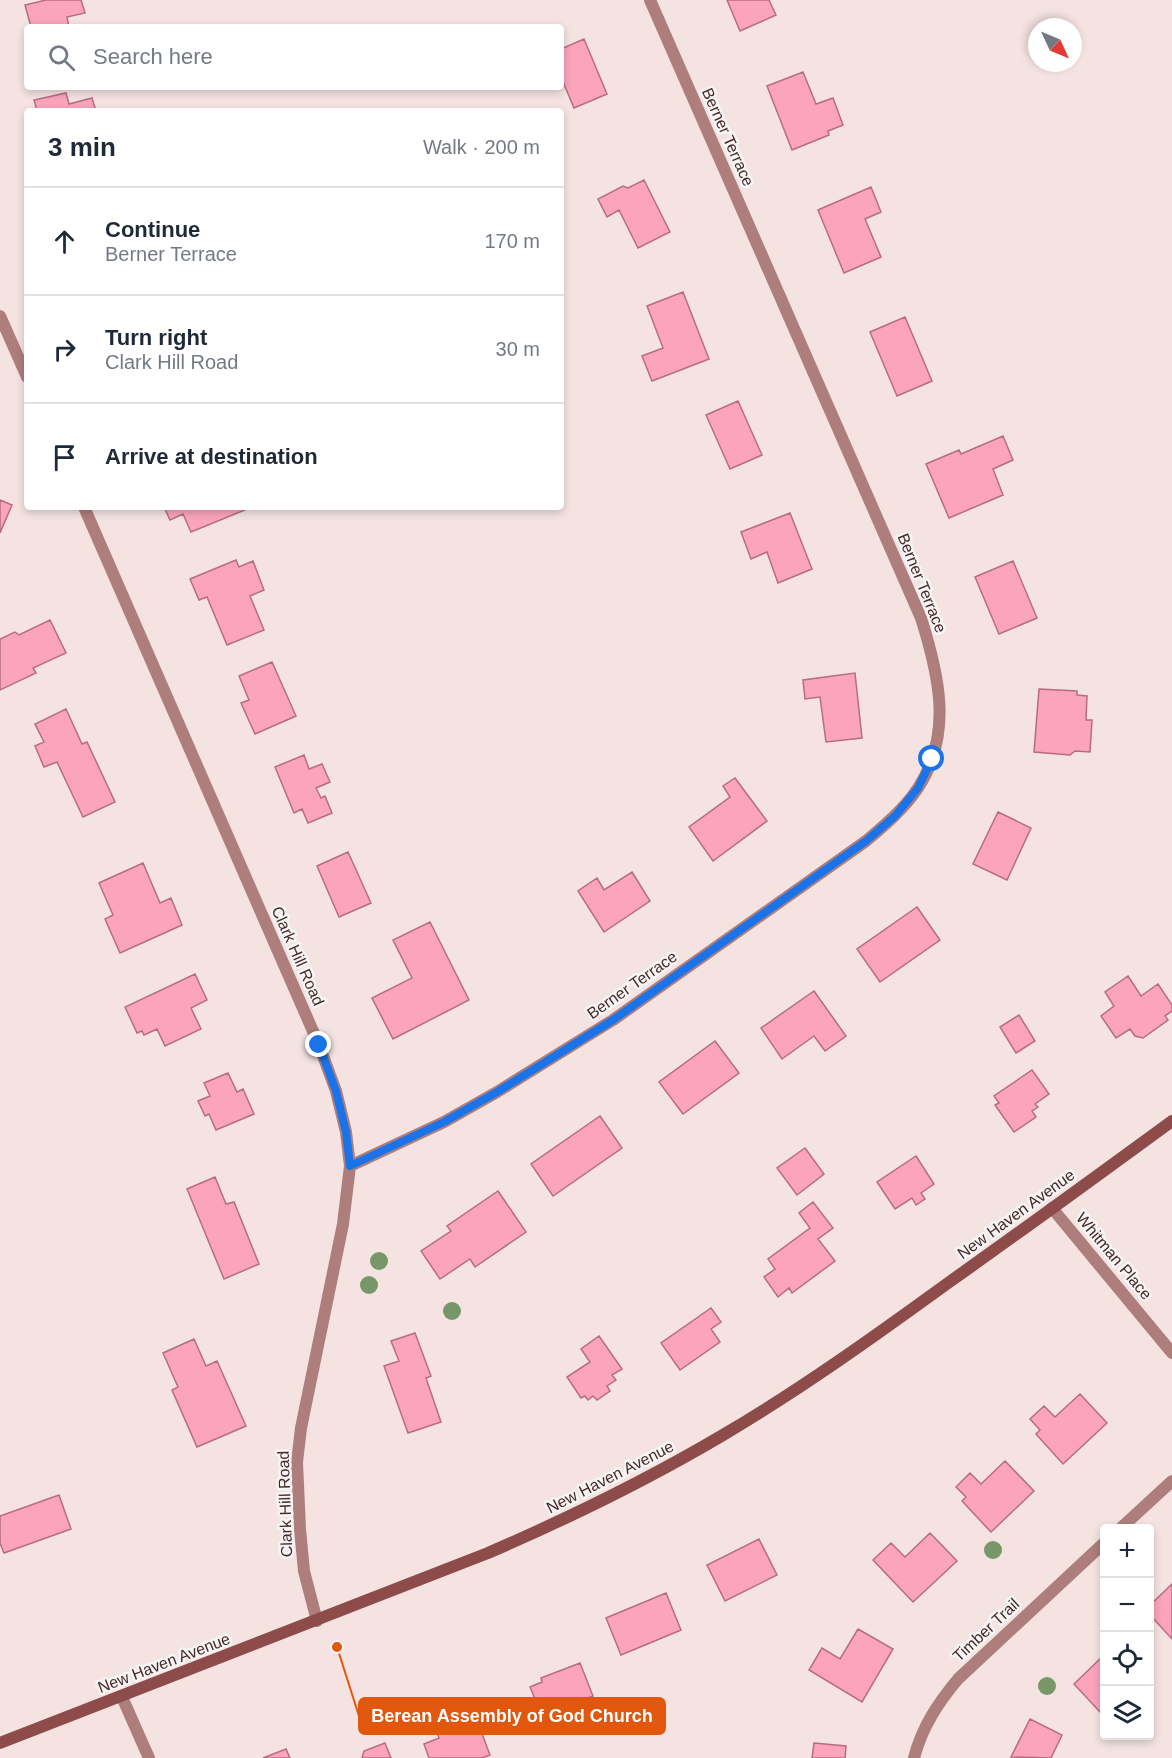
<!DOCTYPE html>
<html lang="en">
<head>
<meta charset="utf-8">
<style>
  :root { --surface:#fff; --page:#f6f6f7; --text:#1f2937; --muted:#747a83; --line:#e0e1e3 }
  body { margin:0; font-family:Helvetica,sans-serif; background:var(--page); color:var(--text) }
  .controls { position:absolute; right:18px; bottom:18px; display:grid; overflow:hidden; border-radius:6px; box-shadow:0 3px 9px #0003 }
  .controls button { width:54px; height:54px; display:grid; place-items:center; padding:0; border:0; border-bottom:2px solid var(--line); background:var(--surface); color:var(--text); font:30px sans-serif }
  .compass { position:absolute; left:1028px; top:18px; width:54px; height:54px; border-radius:50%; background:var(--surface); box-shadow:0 3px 9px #0003; rotate:134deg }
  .stop { position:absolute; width:18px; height:18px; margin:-14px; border:4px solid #1a73e8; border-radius:50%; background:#fff }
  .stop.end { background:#1a73e8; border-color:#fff; box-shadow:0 2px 6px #0008 }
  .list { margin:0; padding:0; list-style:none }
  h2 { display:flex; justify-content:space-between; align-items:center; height:78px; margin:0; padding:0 24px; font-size:26px }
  h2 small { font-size:20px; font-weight:400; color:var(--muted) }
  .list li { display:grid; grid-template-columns:39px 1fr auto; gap:18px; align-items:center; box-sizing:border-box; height:108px; padding:0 24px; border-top:2px solid var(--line) }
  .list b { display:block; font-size:22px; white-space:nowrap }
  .list p { margin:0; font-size:20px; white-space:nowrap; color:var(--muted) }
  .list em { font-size:20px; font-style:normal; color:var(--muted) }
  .icon { flex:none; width:33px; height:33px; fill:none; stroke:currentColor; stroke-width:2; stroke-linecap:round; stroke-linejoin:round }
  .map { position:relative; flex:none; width:1172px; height:1758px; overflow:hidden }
  .search { position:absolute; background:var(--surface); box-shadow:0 3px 9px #0003; left:24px; top:24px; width:540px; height:66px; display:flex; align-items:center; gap:15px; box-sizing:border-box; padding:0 21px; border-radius:6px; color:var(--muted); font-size:22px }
  .panel { position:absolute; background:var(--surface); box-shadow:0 3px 9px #0003; left:24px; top:108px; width:540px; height:402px; border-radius:6px }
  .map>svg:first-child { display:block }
  .building { fill:#fba4bc; stroke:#b76c82; stroke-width:1.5 }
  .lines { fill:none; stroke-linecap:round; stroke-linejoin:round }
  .street { stroke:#ae7e7c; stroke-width:12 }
  .secondary { stroke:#8d4b4a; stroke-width:12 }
  .tree { fill:#779768 }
  .route { stroke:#1a73e8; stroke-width:8 }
  .labels { text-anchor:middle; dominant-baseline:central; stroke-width:5; stroke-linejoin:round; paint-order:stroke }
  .street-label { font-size:16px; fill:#492827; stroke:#f5f5f5 }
  .leader { fill:none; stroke:#e0570d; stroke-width:2 }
  .callout-dot { fill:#e0570d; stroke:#f5f5f5; stroke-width:2 }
  .callout { fill:#e0570d; stroke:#e0570d; stroke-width:2 }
  .callout-label { font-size:18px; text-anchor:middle; font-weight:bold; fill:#fff }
</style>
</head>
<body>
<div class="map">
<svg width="1172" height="1758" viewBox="0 0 1172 1758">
  <rect width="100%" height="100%" fill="#f5e3e2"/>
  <path class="building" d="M46,0h35l4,13 -18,4 2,10h-38l-6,-22z
    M727,0h42l7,15 -36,16z
    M584,39l23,55 -33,14 -13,-31v-28z
    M803,72l13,32 17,-6 10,27 -15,6 1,4 -37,15 -25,-64z
    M66,93l3,11 23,-6 4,13h-59l-3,-11z
    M644,180l26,52 -32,16 -19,-38 -12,7 -9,-18 25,-13 5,2z
    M871,187l10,25 -16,7 16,38 -37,16 -26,-63z
    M683,292l26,67 -57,22 -10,-25 21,-8 -16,-42z
    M905,317l27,64 -35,15 -27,-64z
    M738,401l24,54 -32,14 -24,-54z
    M1003,436l10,24 -20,9 10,26 -54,23 -23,-54 33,-14 2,4z
    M0,500l12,5 -12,28z
    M164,507h88l-61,25 -8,-18 -13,6z
    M790,513l22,56 -34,14 -11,-31 -16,7 -10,-27z
    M236,560l3,7 14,-6 11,29 -14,6 14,34 -37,15 -20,-48 -8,3 -9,-21z
    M1013,561l24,57 -38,16 -24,-57z
    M50,620l16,33 -33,15 3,5 -36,17v-51l15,-7 4,3z
    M272,662l24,54 -41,18 -14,-31 8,-3 -10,-24z
    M855,673l7,65 -36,4 -6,-45 -15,2 -2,-19z
    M1039,689l38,2v4l10,1 -1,24h6l-2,32 -15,-1 -5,4 -36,-3z
    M66,709l16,35 5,-2 28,60 -32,15 -26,-55 -13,5 -9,-21 9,-4 -9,-18z
    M304,755l5,14 13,-5 8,18 -14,6 5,10 4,-2 7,17 -24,10 -6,-14 -8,4 -19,-46z
    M735,778l32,43 -54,40 -24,-34 41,-30 -7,-11z
    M998,812l33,16 -24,52 -34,-16z
    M348,852l23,51 -32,14 -22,-51z
    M143,863l17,40 11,-5 11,27 -62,28 -15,-34 8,-4 -14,-32z
    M632,872l18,29 -46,31 -26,-41 19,-13 7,12z
    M917,907l23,33 -60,42 -23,-33z
    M430,922l39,78 -76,39 -21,-41 40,-20 -19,-38z
    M195,974l12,26 -16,8 10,21 -36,17 -8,-17 -13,6 -2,-4 -5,2 -12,-26z
    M1128,976l13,20 17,-12 14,21v6l-7,5 3,4 -25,18 -8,-2 -5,-7 -14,9 -15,-22 13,-10 -9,-14z
    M814,991l32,45 -21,15 -11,-15 -32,23 -21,-31z
    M1019,1015l16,26 -19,12 -16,-26z
    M715,1041l24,32 -56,41 -24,-32z
    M1032,1070l17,24 -14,10 3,3 -6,4 4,6 -22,15 -19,-27 4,-2 -5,-7z
    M228,1073l9,19 6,-3 11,25 -38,16 -7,-16 -4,2 -7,-15 12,-5 -6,-13z
    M600,1116l22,32 -69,48 -22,-32z
    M805,1148l19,26 -27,21 -20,-27z
    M916,1156l18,28 -13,9 4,6 -9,6 -4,-7 -17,11 -18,-27z
    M215,1177l11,27 8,-2 25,62 -35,15 -37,-90z
    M498,1191l28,41 -51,35 -5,-8 -30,20 -19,-28 30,-20 -4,-5z
    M813,1202l20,26 -15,11 17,22 -43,32 -3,-5 -11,9 -14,-20 11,-8 -7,-10 42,-31 -11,-15z
    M711,1308l10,14 -10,7 9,13 -40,28 -19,-27z
    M415,1333l16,43 -5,2 15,44 -33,11 -24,-67 15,-5 -8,-20z
    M599,1336l23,33 -10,6 4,5 -9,6 3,5 -13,9 -4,-4 -5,4 -3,-4 -4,2 -14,-21 23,-15 -9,-13z
    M194,1339l12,27 11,-5 29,65 -49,21 -25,-57 6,-3 -15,-34z
    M1080,1394l27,29 -44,41 -27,-30 4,-4 -10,-11 14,-13 11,11z
    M1005,1461l29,30 -43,41 -29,-31 4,-4 -10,-10 14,-14 11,11z
    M59,1495l12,34 -67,24 -4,-10v-27z
    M930,1533l27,28 -44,41 -40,-42 18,-17 14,14z
    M759,1539l18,36 -52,26 -18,-36z
    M1172,1584v55l-22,-24v-10z
    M666,1593l15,37 -60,25 -15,-37z
    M858,1629l35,20 -31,53 -53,-32 13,-22 18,11z
    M1104,1655v53l-4,4 -26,-28z
    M580,1663l13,33 -51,20 -12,-29 12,-5 -1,-4z
    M452,1718l5,13 21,-8 12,32 -8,3h-53l-5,-14 15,-6 -4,-13z
    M1030,1719l32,16 -11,23 -40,-1z
    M385,1743l6,15h-29l2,-7z
    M814,1743l32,3 -1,12h-33z
    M286,1749l4,9h-27z"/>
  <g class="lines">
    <path class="street" d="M0,316l27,61
      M84,507l235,538 17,46 10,41 4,34 -7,58 -42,204 -4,34 3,67 4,42 13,50
      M350,1166l94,-44 53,-30 116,-72 253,-179c19,-16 38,-32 52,-53 35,-54 21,-113 3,-170l-271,-618
      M1052,1208l120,145
      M1121,1528l51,-47
      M122,1697l27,61
      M914,1758c8,-31 24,-55 44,-79l146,-136"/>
    <path class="secondary" d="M0,1743l488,-190c81,-35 159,-73 235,-118 78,-46 152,-99 225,-152 75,-53 150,-108 224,-162"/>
  </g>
  <g class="tree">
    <circle cx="379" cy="1261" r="9"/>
    <circle cx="369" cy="1285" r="9"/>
    <circle cx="452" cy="1311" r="9"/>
    <circle cx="993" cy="1550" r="9"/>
    <circle cx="1047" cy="1686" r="9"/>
  </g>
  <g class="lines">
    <path class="route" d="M319,1045l17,46 10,41 4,34 94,-44 53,-30 116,-72 253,-179 29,-25 23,-28 14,-29"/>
  </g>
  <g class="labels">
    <g class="street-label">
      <text transform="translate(728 137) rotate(66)">Berner Terrace</text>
      <text transform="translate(922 583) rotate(68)">Berner Terrace</text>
      <text transform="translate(298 956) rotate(66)">Clark Hill Road</text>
      <text transform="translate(632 985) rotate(-35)">Berner Terrace</text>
      <text transform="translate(1016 1214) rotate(-36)">New Haven Avenue</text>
      <text transform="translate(1114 1256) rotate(50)">Whitman Place</text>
      <text transform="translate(610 1477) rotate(-27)">New Haven Avenue</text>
      <text transform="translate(285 1504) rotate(-92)">Clark Hill Road</text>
      <text transform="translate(986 1630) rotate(-43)">Timber Trail</text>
      <text transform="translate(164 1663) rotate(-21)">New Haven Avenue</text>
    </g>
  </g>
  <path class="leader" d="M337 1647L359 1716"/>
  <circle class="callout-dot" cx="337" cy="1647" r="6"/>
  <rect class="callout" x="359" y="1698" width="306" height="36" rx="6"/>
  <g class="callout-label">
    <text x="512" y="1722">Berean Assembly of God Church</text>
  </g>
</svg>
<div class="controls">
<button>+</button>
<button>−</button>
<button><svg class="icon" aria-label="locate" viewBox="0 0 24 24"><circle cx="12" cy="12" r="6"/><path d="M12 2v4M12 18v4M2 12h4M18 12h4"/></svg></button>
<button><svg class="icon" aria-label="layers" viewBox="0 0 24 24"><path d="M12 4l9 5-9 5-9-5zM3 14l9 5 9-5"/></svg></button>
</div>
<svg class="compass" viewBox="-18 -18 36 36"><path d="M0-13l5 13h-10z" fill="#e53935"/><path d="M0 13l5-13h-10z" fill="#747a83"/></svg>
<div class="stop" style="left:932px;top:759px"></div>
<div class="stop end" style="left:319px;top:1045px"></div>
<div class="search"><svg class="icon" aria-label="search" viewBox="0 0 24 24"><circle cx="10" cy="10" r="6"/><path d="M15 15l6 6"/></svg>Search here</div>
<section class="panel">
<h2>3 min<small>Walk · 200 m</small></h2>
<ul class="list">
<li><svg class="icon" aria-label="ahead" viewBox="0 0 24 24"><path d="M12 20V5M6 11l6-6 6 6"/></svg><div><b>Continue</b><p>Berner Terrace</p></div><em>170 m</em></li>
<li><svg class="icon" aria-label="right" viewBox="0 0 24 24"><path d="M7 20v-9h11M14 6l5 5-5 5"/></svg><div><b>Turn right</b><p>Clark Hill Road</p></div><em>30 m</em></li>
<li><svg class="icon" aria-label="arrive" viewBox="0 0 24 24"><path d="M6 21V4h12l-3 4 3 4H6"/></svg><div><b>Arrive at destination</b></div></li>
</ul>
</section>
</div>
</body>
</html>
